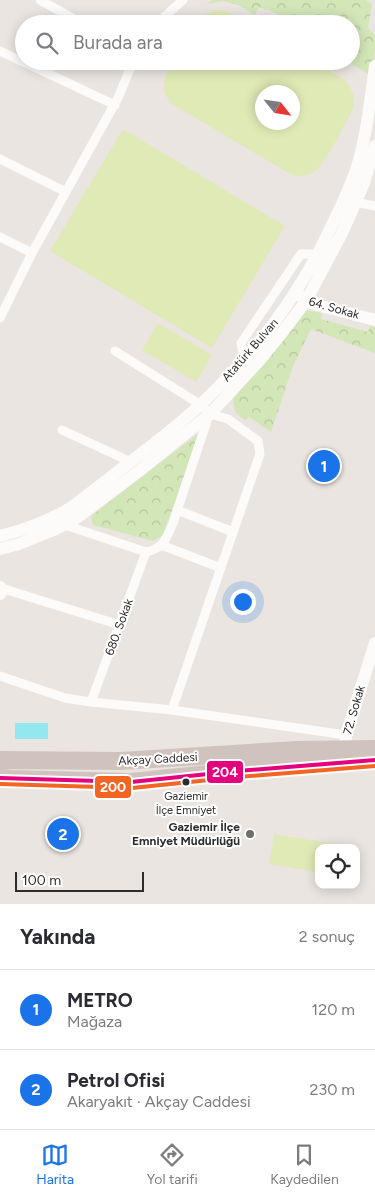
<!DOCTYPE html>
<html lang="tr">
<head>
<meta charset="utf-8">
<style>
  :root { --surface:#fff; --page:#f7f7f7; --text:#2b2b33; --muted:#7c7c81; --line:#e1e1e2; --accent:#1a73e8 }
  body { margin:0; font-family:Figtree,sans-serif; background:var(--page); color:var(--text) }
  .controls { position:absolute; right:15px; bottom:15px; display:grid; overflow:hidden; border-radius:10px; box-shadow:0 2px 12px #0003 }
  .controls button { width:45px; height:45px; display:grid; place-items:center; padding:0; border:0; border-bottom:1px solid var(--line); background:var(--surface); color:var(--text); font:25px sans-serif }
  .compass { position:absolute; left:255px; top:85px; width:45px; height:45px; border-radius:50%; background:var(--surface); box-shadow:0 2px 12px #0003; rotate:120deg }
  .scale { position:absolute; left:15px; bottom:12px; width:129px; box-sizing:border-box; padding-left:5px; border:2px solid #2c2c2c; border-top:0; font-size:14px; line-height:18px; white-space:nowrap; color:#2c2c2c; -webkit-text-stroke:4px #fff; paint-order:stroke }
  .you { position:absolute; left:242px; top:601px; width:18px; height:18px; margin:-12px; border:4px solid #fff; border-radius:50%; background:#1a73e8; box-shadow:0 0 0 8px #1a73e833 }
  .badge { display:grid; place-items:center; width:32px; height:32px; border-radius:50%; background:var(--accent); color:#fff; font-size:16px; font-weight:700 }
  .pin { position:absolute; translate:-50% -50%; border:2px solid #fff; box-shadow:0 1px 5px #0006 }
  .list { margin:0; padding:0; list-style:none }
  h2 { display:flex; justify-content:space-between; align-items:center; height:65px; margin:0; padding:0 20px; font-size:21px }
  h2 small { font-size:16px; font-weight:400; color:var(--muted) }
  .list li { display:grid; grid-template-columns:32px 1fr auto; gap:15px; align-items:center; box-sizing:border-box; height:80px; padding:0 20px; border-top:1px solid var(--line) }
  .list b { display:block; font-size:19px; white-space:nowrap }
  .list p { margin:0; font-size:16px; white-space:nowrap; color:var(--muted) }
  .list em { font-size:16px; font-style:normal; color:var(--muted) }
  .icon { flex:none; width:28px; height:28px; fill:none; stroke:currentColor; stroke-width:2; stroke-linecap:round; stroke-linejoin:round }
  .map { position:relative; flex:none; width:375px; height:904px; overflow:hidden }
  .search { position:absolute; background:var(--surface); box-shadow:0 2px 12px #0003; left:15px; right:15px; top:15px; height:55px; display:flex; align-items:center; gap:12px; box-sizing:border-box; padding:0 18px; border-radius:28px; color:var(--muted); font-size:19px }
  .sheet { height:225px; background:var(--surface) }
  nav { display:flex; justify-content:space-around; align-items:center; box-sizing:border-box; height:70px; border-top:1px solid var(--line); background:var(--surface); font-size:14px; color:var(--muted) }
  nav a { display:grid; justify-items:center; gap:2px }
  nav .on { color:var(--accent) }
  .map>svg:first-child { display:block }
  .forest { fill:url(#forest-crowns) }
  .pitch { fill:#e0eab6; fill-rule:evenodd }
  .water { fill:#92e8ee }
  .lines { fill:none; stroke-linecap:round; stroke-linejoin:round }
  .street { stroke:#fcfbfa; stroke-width:9 }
  .secondary { stroke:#fcfbfa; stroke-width:12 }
  .highway { stroke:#d0c3bd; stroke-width:18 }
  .bus-1-casing { stroke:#fff; stroke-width:8 }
  .bus-2-casing { stroke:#fff; stroke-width:8 }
  .bus-1 { stroke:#e5007d; stroke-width:4 }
  .bus-2 { stroke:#f26522; stroke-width:4 }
  .bus-dot { fill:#2c2c2c; stroke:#fff; stroke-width:2 }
  .poi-dot { fill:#6e6d6b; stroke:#fff; stroke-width:2 }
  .labels { text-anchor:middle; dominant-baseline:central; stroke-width:4; stroke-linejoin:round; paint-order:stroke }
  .bus-label { font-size:11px; fill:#2c2c2c; stroke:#fff }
  .street-label { font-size:12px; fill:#2c2c2c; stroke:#fff }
  .poi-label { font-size:12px; font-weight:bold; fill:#2c2c2c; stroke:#fff; text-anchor:end }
  .line-badge { stroke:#fff; stroke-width:2 }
  .badge-label { font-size:14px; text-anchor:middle; font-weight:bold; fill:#fff }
</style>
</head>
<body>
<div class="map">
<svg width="375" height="904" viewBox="0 0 375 904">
  <defs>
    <pattern id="forest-crowns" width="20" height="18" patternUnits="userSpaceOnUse" patternTransform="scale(1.25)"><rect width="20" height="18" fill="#d3e6b8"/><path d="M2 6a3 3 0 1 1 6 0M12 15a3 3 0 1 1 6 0" fill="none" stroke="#b5c59e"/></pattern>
  </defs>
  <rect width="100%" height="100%" fill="#eae5e1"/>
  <path class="forest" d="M213,0h152l7,4 -4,24 7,7v13l-3,28 -26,-15h5v-37h-58l-25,-15 -2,1 -7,-3 -4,8 -17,-10 -15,-4 -16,3z
    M306,310l16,3 -1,6 47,13 2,-6 5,1v26l-64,-24 -18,37 -22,66 -22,-15 -4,3c-10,-7 -11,-9 -12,-21z
    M199,433l-12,35 -24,67 -10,6 -60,-16 -2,-9z"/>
  <path class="pitch" d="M214,10l13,1 21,13h-53l7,-8z
    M173,61h139l34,20 3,4 5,11v9l-3,8c-7,13 -26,51 -36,58 -7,5 -15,6 -23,4l-120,-71c-14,-15 -8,-27 1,-43zM262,92h30v30h-30z
    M123,129l162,97 -73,122 -162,-97z
    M158,323l54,32 -16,27 -54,-32z
    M274,834l55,9v5h-10v24l-50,-8z"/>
  <path class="water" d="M15,723h33v16h-33z"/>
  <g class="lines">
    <path class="street" d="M40,0l43,24
      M156,24l27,-24
      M0,51l115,54
      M0,159l66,33
      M356,202l19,4
      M0,237l32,16
      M0,318l32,-65 87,-157 14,-35
      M115,351l86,54 9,9 18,5 30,22 2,13 -88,256
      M246,357l-4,-8 -1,-6 60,-89h17
      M62,430l69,32
      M177,510l56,22
      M65,525l81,27c18,-4 20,-13 27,-29l36,-108
      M161,545l60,23
      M1,588l119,37
      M0,676l65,22 26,4 81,8 174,25
      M91,702l55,-150"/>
    <path class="secondary" d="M300,296l6,5 11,4 58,15
      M0,536c24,-6 49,-15 70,-28 8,-5 16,-12 24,-18 16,-12 32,-25 48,-37 20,-16 40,-31 58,-48 55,-52 98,-107 130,-176 10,-20 20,-41 27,-62 10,-34 13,-66 18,-101
      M0,549l19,-5 37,-15 22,-12 61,-46 71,-57 49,-53 26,-32 21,-28 35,-66 11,-24 12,-28 11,-37
      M0,587l1,1 -1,6
      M345,750l1,-15 29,-92"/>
    <path class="highway" d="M0,760l121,1 175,-11 79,-1
      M0,778l10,1 121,3 106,-11 138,-11"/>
    <g class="bus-1-casing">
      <path id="bus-1" d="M0,778l131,4 106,-11 138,-11"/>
    </g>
    <g class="bus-2-casing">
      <path id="bus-2" d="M0,784l132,4 106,-11 137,-11"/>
    </g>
    <use href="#bus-1" class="bus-1"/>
    <use href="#bus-2" class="bus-2"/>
  </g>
  <circle class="bus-dot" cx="186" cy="782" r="4.5"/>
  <circle class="poi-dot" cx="250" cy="834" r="5"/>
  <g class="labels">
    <g class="bus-label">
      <text x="186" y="796">Gaziemir<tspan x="186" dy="14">İlçe Emniyet</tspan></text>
    </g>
    <g class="street-label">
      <text transform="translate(334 308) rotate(16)">64. Sokak</text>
      <text transform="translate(250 350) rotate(-49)">Atatürk Bulvarı</text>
      <text transform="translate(119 627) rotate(-70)">680. Sokak</text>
      <text transform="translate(354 710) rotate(-74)">72. Sokak</text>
      <text transform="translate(158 759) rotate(-3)">Akçay Caddesi</text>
    </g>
    <g class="poi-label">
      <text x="240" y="827">Gaziemir İlçe<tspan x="240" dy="14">Emniyet Müdürlüğü</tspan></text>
    </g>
  </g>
  <g class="line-badge">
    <rect x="206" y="760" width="38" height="24" rx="5" fill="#e5007d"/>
    <rect x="94" y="775" width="38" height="24" rx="5" fill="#f26522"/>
  </g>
  <g class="badge-label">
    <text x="225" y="777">204</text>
    <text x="113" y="792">200</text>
  </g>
</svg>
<div class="controls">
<button><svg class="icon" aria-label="locate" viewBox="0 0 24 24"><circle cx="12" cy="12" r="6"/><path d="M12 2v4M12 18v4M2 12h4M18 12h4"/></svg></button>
</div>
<svg class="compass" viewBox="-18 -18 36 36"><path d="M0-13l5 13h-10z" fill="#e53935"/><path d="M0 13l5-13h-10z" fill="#7c7c81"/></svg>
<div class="scale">100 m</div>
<div class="you"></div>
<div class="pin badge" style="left:324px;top:466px">1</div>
<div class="pin badge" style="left:63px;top:834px">2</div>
<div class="search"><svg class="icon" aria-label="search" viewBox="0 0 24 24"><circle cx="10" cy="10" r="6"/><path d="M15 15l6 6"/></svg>Burada ara</div>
</div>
<section class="sheet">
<h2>Yakında<small>2 sonuç</small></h2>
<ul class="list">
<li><span class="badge">1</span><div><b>METRO</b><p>Mağaza</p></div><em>120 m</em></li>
<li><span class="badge">2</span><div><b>Petrol Ofisi</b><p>Akaryakıt · Akçay Caddesi</p></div><em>230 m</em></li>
</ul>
</section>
<nav>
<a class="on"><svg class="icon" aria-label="map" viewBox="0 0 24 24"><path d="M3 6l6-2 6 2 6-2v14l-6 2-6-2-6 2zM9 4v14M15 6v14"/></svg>Harita</a>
<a><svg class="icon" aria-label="directions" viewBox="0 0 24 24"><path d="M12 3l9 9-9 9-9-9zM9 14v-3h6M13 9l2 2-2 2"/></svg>Yol tarifi</a>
<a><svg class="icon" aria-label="saved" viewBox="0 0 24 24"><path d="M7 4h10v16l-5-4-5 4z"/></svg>Kaydedilen</a>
</nav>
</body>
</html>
